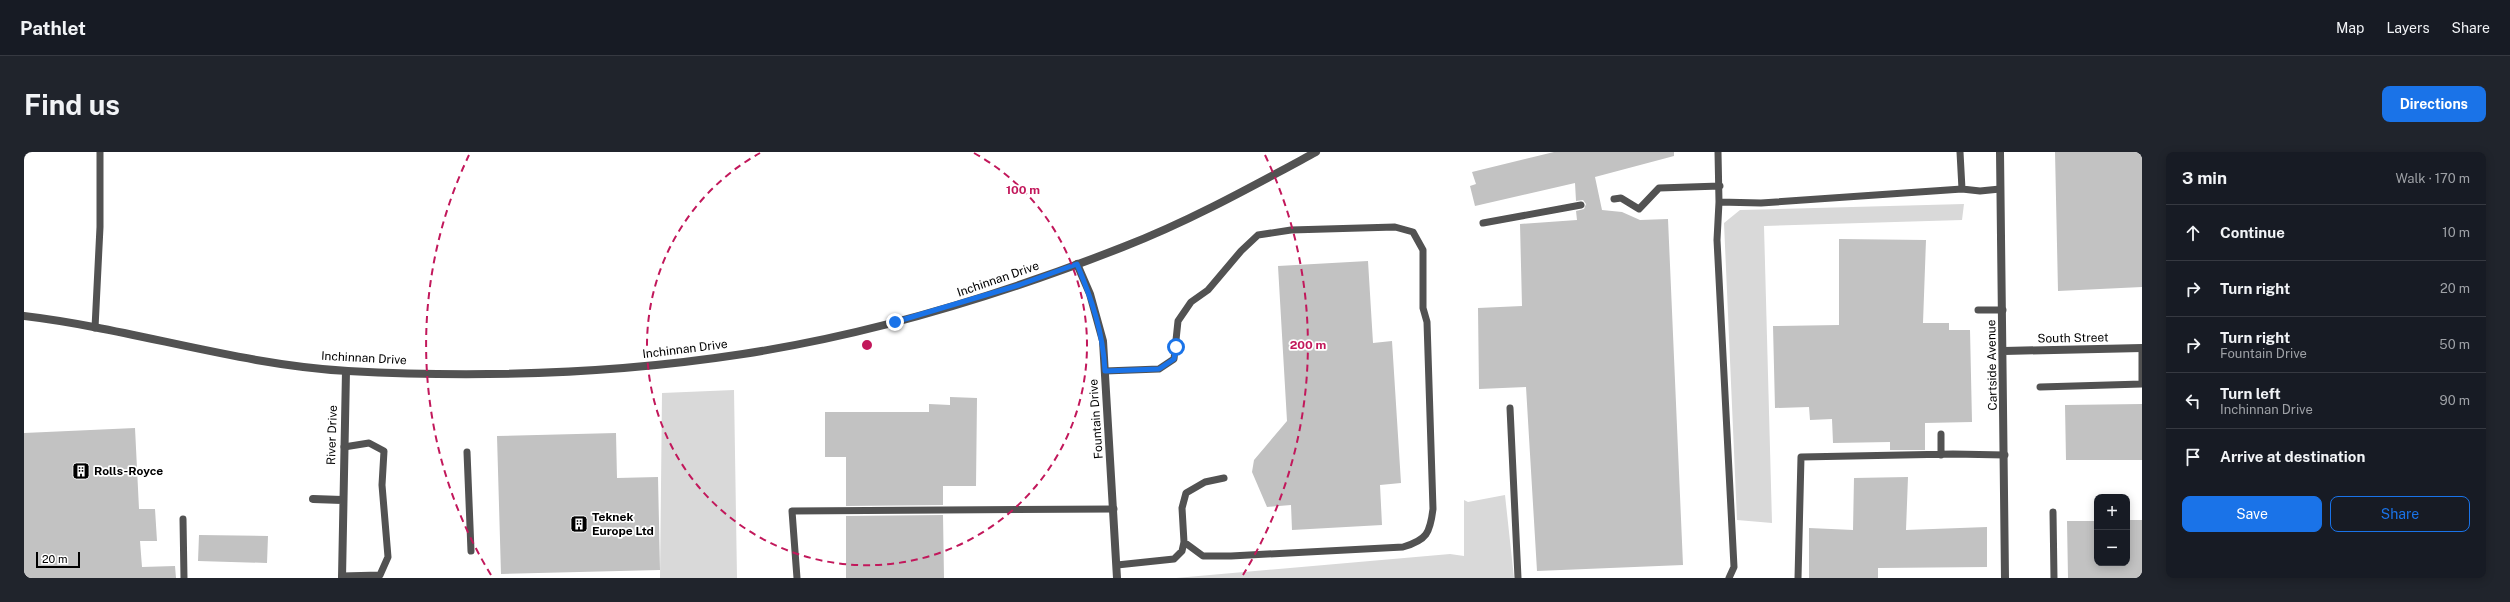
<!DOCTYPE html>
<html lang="en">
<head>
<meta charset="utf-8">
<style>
  :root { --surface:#171b24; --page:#20242c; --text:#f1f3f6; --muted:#9ea1a6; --line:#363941; --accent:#1a73e8 }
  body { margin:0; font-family:"Public Sans",sans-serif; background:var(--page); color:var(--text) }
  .controls { position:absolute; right:12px; bottom:12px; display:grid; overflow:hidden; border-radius:8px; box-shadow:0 2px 10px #0003 }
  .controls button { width:36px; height:36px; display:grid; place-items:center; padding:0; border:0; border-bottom:1px solid var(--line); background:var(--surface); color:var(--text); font:20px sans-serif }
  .scale { position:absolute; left:12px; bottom:10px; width:44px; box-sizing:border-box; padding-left:4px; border:2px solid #000; border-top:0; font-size:11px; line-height:14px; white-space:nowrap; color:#000; -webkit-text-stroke:3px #fff; paint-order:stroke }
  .stop { position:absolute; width:12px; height:12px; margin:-9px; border:3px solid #1a73e8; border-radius:50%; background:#fff }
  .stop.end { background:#1a73e8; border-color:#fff; box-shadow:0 1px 4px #0008 }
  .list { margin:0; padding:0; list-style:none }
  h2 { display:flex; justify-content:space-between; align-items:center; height:52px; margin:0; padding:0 16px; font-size:17px }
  h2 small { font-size:13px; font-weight:400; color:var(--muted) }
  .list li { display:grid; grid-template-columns:26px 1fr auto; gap:12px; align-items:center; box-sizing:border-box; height:56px; padding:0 16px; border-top:1px solid var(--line) }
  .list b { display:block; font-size:15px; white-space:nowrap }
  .list p { margin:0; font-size:13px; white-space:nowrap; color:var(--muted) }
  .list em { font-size:13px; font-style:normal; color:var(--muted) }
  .actions { display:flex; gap:8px; padding:12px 16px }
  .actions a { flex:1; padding:9px 0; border:1px solid var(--accent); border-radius:8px; text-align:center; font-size:14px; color:var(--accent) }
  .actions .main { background:var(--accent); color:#fff }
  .icon { flex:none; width:22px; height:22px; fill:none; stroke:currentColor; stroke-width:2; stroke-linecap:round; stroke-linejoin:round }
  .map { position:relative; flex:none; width:2118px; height:426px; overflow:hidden; border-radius:8px }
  header { display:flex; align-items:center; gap:24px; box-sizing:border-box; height:56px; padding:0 20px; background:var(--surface); border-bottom:1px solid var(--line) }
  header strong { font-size:19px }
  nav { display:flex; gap:22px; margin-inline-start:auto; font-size:14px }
  .intro { display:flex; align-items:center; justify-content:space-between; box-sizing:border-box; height:96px; padding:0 24px }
  h1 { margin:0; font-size:28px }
  .button { padding:10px 18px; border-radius:8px; background:var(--accent); color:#fff; font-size:14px; font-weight:700 }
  main { display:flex; gap:24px; padding:0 24px }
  aside { flex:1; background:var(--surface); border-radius:8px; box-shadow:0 2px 10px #0003 }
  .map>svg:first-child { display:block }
  .green { fill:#d9d9d9 }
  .building { fill:#c2c2c2 }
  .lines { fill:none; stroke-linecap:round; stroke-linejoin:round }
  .service { stroke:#525252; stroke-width:7 }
  .minor { stroke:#525252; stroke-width:8 }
  .tertiary { stroke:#525252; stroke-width:8 }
  .route { stroke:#1a73e8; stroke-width:5 }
  .ring { fill:none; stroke:#c2185b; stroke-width:2; stroke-dasharray:7 5 }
  .labels { text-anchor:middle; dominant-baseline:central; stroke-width:3.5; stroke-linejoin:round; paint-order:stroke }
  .street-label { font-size:12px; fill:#000; stroke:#fff }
  .poi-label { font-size:12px; font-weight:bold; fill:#000; stroke:#fff; text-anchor:start }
  .centre { fill:#c2185b; stroke:#fff; stroke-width:2 }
  .ring-label { font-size:12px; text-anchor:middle; font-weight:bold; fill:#c2185b; stroke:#fff; stroke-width:3.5; stroke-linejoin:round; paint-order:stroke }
</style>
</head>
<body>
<header>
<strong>Pathlet</strong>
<nav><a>Map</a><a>Layers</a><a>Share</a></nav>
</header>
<div class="intro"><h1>Find us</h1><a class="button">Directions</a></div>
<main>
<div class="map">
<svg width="2118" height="426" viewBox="0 0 2118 426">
  <rect width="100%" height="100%" fill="#fff"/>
  <path class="green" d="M1940,52l-2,16 -198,6 8,297 -35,-3 -13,-297 16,-13z
    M710,238l3,188h-77l2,-185z
    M1481,343l9,83h-338l274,-24 14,2v-56l4,2z"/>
  <path class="building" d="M1530,0h120v4l-79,21 7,33 20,2 18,8 28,-1 15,346 -146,6 -11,-184 -47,2 -1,-81 44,-2 -2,-82 57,-4 -1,-9 8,-2 2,-5 -3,-4 -7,1 -1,-18 -100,23 -5,-20 6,-2 -4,-12z
    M2031,0h87v135l-84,4z
    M1815,87l87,1 -3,83h26v7h21l2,92 -47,1v27h-35v-8l-57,1 -1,-24 -22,1 -1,-13 -34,1 -2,-82 66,-1z
    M1344,109l5,82 19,-2 9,142 -21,2 2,40 -90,5 -1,-25 -24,2 -15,-35 2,-12 33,-39 -9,-155z
    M926,245l27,1 -1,88h-33v19l-97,1v-49h-21v-45h104v-8l21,1z
    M2118,252v56h-76l-1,-55z
    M111,276l4,81h16l2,32h-17l2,26 33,-1 1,12h-152v-145z
    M592,281l1,45 41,-1 2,93 -159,4 -4,-138z
    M1884,325l-2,53 81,-3v40l-109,1v10h-69v-50l44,2 1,-52z
    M919,363l1,63h-98v-62z
    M2103,368h15v58h-74l-1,-57h30v42h30z
    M175,383l69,1 -1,27 -69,-2z"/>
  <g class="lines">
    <path class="service" d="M1694,0l1,50 42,1 201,-14 18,2 20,-2
      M1936,0l2,37
      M1590,47l7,-1 18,11 20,-21 61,-2
      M1695,50l-2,38 17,327 -5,11
      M1459,71l98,-18
      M1954,158h25
      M71,176l5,-101v-75
      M1081,219l54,-2 15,-10 4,-38 13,-19 17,-12 33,-39 17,-16 33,-5 104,-3 18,5 10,18v58l4,14 6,187c-3,24 -6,31 -30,38l-172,9h-28l-19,-14
      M2016,235l102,-3v-35
      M1486,256l8,170
      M1917,282v21
      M443,300l4,99
      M2029,360l1,66
      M159,367l1,59
      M1093,413l57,-6 8,-8 2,-9 -2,-34 4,-15 19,-11 19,-4
      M318,424l38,-1 8,-18 -6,-72 2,-34 -15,-8 -25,4
      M773,426l-5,-67 322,-2
      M1774,426l3,-121 152,-3 52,1"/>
    <path class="minor" d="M1976,0l5,426
      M1053,112l13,30 13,47 14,237
      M1980,199l138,-3
      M289,347l29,1
      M318,426l4,-207"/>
    <path class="tertiary" d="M0,164c109,13 215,49 324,55 132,7 265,3 395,-17 131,-20 258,-59 380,-107 67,-26 130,-61 193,-95"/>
  </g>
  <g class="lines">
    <path class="route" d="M871,170l124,-37 58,-21c15,36 26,68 28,107l54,-2 15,-10 2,-12"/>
  </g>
  <g class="ring">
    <path d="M950 1A220 220 0 1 1 736 1"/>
    <path d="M467 423A441 441 0 0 1 445 3M1241 3A441 441 0 0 1 1219 423"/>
  </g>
  <defs>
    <g id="building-square" transform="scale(0.9)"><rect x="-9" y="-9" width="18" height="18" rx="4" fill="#000" stroke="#fff"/><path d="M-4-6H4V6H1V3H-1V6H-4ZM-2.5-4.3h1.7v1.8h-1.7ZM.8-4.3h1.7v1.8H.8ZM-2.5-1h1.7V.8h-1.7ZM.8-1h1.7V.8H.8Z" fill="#fff"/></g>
  </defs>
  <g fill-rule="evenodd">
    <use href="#building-square" x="57" y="319"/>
    <use href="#building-square" x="555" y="372"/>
  </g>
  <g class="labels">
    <g class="street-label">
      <text transform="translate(974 127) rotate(-19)">Inchinnan Drive</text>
      <text transform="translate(2049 186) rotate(-1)">South Street</text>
      <text transform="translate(661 197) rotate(-7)">Inchinnan Drive</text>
      <text transform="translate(340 206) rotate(3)">Inchinnan Drive</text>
      <text transform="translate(1968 213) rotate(-91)">Cartside Avenue</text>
      <text transform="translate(1072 267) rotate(-94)">Fountain Drive</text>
      <text transform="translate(308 283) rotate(-88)">River Drive</text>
    </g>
    <g class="poi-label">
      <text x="70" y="319">Rolls-Royce</text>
      <text x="568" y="365">Teknek<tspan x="568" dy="14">Europe Ltd</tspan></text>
    </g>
  </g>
  <circle cx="843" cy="193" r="6" class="centre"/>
  <g class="ring-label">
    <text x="999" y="42">100 m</text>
    <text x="1284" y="197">200 m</text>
  </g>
</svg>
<div class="controls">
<button>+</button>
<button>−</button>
</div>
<div class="scale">20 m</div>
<div class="stop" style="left:1152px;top:195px"></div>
<div class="stop end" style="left:871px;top:170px"></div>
</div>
<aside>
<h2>3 min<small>Walk · 170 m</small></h2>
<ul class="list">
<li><svg class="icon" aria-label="ahead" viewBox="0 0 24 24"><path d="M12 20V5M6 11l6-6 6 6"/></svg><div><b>Continue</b></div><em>10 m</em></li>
<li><svg class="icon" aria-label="right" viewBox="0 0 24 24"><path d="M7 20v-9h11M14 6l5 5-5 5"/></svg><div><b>Turn right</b></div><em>20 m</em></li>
<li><svg class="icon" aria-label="right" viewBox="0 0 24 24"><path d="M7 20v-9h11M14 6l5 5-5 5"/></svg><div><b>Turn right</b><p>Fountain Drive</p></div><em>50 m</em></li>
<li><svg class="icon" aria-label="left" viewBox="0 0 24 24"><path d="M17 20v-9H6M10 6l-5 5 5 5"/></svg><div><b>Turn left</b><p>Inchinnan Drive</p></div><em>90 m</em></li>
<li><svg class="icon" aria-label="arrive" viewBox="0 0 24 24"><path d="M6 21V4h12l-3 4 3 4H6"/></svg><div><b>Arrive at destination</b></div></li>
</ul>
<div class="actions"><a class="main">Save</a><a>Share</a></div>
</aside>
</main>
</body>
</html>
